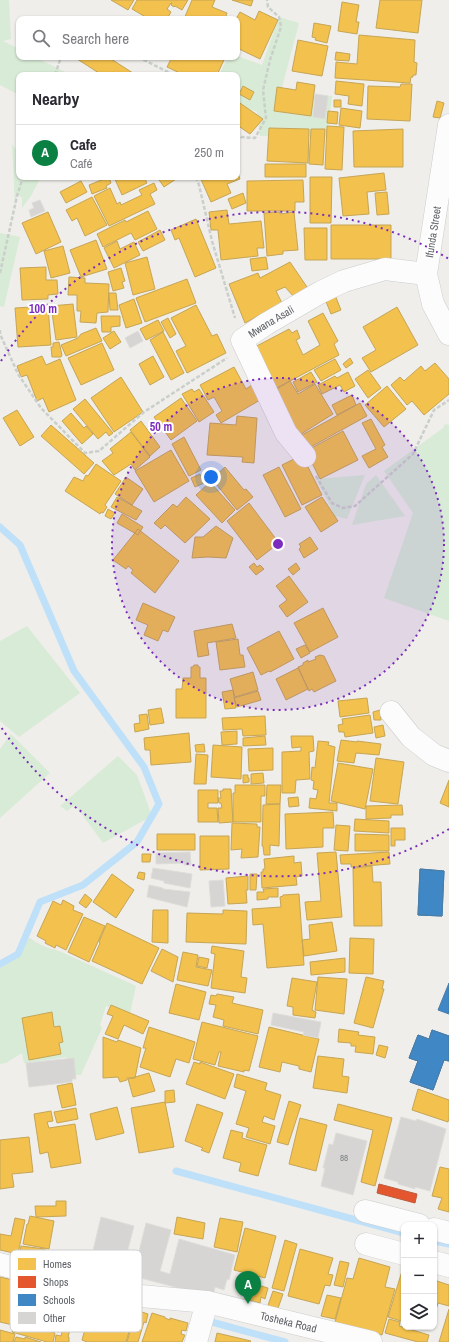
<!DOCTYPE html>
<html lang="en">
<head>
<meta charset="utf-8">
<style>
  :root { --surface:#fff; --page:#f7f7f7; --text:#2b2b33; --muted:#7c7c81; --line:#e1e1e2; --accent:#0b8043 }
  body { margin:0; font-family:"Archivo Narrow",sans-serif; background:var(--page); color:var(--text) }
  .controls { position:absolute; right:12px; bottom:12px; display:grid; overflow:hidden; border-radius:8px; box-shadow:0 1px 3px #0004 }
  .controls button { width:36px; height:36px; display:grid; place-items:center; padding:0; border:0; border-bottom:1px solid var(--line); background:var(--surface); color:var(--text); font:20px sans-serif }
  .you { position:absolute; left:211px; top:477px; width:14px; height:14px; margin:-10px; border:3px solid #fff; border-radius:50%; background:#1a73e8; box-shadow:0 0 0 6px #1a73e833 }
  .badge { display:grid; place-items:center; width:26px; height:26px; border-radius:50%; background:var(--accent); color:#fff; font-size:13px; font-weight:700 }
  .pin { position:absolute; translate:-50% -33px; filter:drop-shadow(0 1px 2px #0008) }
  .pin::after { content:''; position:absolute; top:21px; width:14px; height:12px; background:inherit; clip-path:polygon(0 0,100% 0,50% 100%) }
  .list { margin:0; padding:0; list-style:none }
  h2 { display:flex; justify-content:space-between; align-items:center; height:52px; margin:0; padding:0 16px; font-size:17px }
  h2 small { font-size:13px; font-weight:400; color:var(--muted) }
  .list li { display:grid; grid-template-columns:26px 1fr auto; gap:12px; align-items:center; box-sizing:border-box; height:56px; padding:0 16px; border-top:1px solid var(--line) }
  .list b { display:block; font-size:15px; white-space:nowrap }
  .list p { margin:0; font-size:13px; white-space:nowrap; color:var(--muted) }
  .list em { font-size:13px; font-style:normal; color:var(--muted) }
  .icon { flex:none; width:22px; height:22px; fill:none; stroke:currentColor; stroke-width:2; stroke-linecap:round; stroke-linejoin:round }
  .map { position:relative; flex:none; width:449px; height:1342px; overflow:hidden }
  .search { position:absolute; background:var(--surface); box-shadow:0 1px 3px #0004; left:16px; top:16px; width:224px; height:44px; display:flex; align-items:center; gap:10px; box-sizing:border-box; padding:0 14px; border-radius:8px; color:var(--muted); font-size:15px }
  .panel { position:absolute; background:var(--surface); box-shadow:0 1px 3px #0004; left:16px; top:72px; width:224px; height:108px; border-radius:8px }
  .map>svg:first-child { display:block }
  .green { fill:#d8ebd6 }
  .homes { fill:#f2c14e; stroke:#c6a556 }
  .shops { fill:#e4572e; stroke:#bc5b3f }
  .schools { fill:#3f88c5; stroke:#497da9 }
  .lines { fill:none; stroke-linecap:round; stroke-linejoin:round }
  .stream { stroke:#bfe0f9; stroke-width:7 }
  .building { fill:#d6d5d3; stroke:#deddd9 }
  .minor-casing { stroke:#cbcccc; stroke-width:23 }
  .path { stroke:#cacfcc; stroke-width:2.5; stroke-dasharray:4 2; stroke-linecap:butt }
  .minor { stroke:#fdfcfc; stroke-width:22 }
  .ring { fill:none; stroke:#7b2cbf; stroke-width:2; stroke-dasharray:2 4 }
  .labels { text-anchor:middle; dominant-baseline:central; stroke-width:4; stroke-linejoin:round; paint-order:stroke }
  .number-label { font-size:9px; fill:#7e8184 }
  .street-label { font-size:11px; fill:#5f6368; stroke:#fff }
  .key { fill:#fff; stroke:#cfd0d2; stroke-width:1 }
  .key-label { font-size:11px; fill:#5f6368 }
  .centre { fill:#7b2cbf; stroke:#fff; stroke-width:2 }
  .ring-label { font-size:12px; text-anchor:middle; font-weight:bold; fill:#7b2cbf; stroke:#fff; stroke-width:4; stroke-linejoin:round; paint-order:stroke }
</style>
</head>
<body>
<div class="map">
<svg width="449" height="1342" viewBox="0 0 449 1342">
  <rect width="100%" height="100%" fill="#efeeea"/>
  <path class="green" d="M0,0h9l2,39 -8,2 16,8v8h16l30,15 1,3h-47v20l-19,-10z
    M279,17l20,6 -18,68 51,5 -5,41 -67,-1 -3,-24 -20,-8v-29h-18l9,-18h9v-1l25,9z
    M12,144l7,9v24h22l-10,19 -9,12v-10l-5,-4 -2,13z
    M0,233l20,4 -16,70 -4,-1z
    M445,424l4,1v196l-65,-23 29,-85 -29,-42 59,-43z
    M365,475l-18,44 -12,-3 -19,-37z
    M376,475l29,41 -53,9 14,-41z
    M27,626l53,67 -61,44 -19,-16v-80z
    M11,734l39,39 -50,45v-69z
    M118,756l19,19 15,41 -49,27 -28,-38 -8,6 -7,-5z
    M30,938c9,7 18,10 29,13l77,35 -6,28 -24,-8 -6,19 2,3 -21,47h-5l-5,-4 -4,-14 -43,6 -2,-10 -16,10 -6,1v-99l18,-10 8,-16z"/>
  <path class="homes" d="M111,0h23l-6,10z
    M137,0h51l-6,10 -7,-4 -1,1 -3,-2 1,-2h-1l-4,6 4,3 -4,7h-18l-17,-10z
    M192,0h23l-3,7 15,6 -2,6h-41z
    M232,0h21l-2,6z
    M380,0h42l-4,33 -42,-5z
    M342,2l17,3 -3,17h3l-2,12 -19,-3z
    M259,11l19,9 -18,39 -23,-11 -1,-29 4,-7 15,8z
    M314,23l17,3 -4,17 -12,-3 1,-2 -4,-1z
    M359,35l56,5 -1,22 3,1 -1,12h-3v2h-2l-1,6 -75,-5 1,-16 21,2z
    M298,40l30,6 -6,30 -30,-5z
    M336,52l14,2 -1,7 -14,-1z
    M74,57h34l28,18h-34z
    M172,57h45l7,3 -7,15h-33l-17,-8z
    M336,81l28,3 -2,22 -14,-2 1,-8 -14,-2z
    M297,82l18,3 -4,31 -37,-5 3,-24 19,3z
    M401,84h11l-2,37 -43,-2 1,-33 32,1z
    M243,86l11,6 -4,8 -11,-6z
    M334,100h7v7h-7z
    M237,101l26,18 -13,15 -13,-9z
    M437,101l7,2 -4,15 -7,-1z
    M341,108l21,3 -2,17 -21,-3z
    M328,111l10,1 -1,12 -10,-1z
    M327,126l17,1 -2,43 -17,-1z
    M269,128l40,1 -1,34 -41,-2z
    M311,129h14l-2,36 -14,-1z
    M403,129v38h-49l-1,-36z
    M265,164h41v13h-41z
    M237,171l3,8 -13,5 4,9 -20,9 -11,-25h37z
    M384,173l2,17 -19,2 2,22 -26,2 -4,-38z
    M109,177l2,6 -5,3 1,2 -15,6 -3,-9z
    M114,177h30l3,6 -25,12z
    M157,177h22l-15,10z
    M310,177h22l-1,46h-21z
    M303,180l1,22h-9v9h-48v-30z
    M81,181l6,11 -21,11 -6,-11z
    M154,183l3,7 -7,4 5,10 -46,22 -15,-30 16,-8 7,16 3,-2 1,3 21,-10 -3,-5z
    M387,192l2,22 -12,1 -2,-22z
    M243,193l3,10 -14,6 -4,-10z
    M92,197l15,28 -22,11 -8,-18 -5,3 -6,-11z
    M227,210l2,14 32,-3 3,27h-7l1,8 -37,4 -3,-30h-7l-2,-18z
    M148,211l9,18 -22,11 -4,-7 -28,14 -6,-13 28,-14 1,2z
    M48,212l13,30 -25,12 -14,-31z
    M280,212v2l14,-2 4,38 -15,1v3l-16,2 -3,-43z
    M196,219l20,49 -21,9 -16,-39 -4,2 -4,-10z
    M331,225h60v34h-60z
    M304,228h23v32h-22z
    M160,230l5,10 -22,11 -5,-9z
    M96,240l11,29 -26,8 -11,-27z
    M117,241l3,8 14,-7 6,13 -26,13 -10,-20z
    M63,246l7,27 -19,5 -7,-27z
    M147,257l8,32 -22,6 -8,-32z
    M266,257l2,12 -16,2 -2,-12z
    M290,262l17,25 -12,11 -10,-11 -9,4 6,12 -37,20 -16,-39 29,-11 2,5z
    M46,267v13h11l1,14 -10,1v4l-26,1 -2,-32z
    M121,268l4,13 -3,1 2,6 -11,3 -5,-19z
    M69,277l16,1v5l24,1 -1,28 -11,1 -1,10 -16,-1 1,-11h-4v-16h-9z
    M187,279l9,24 -51,19 -9,-24z
    M109,293h7l2,17h-8z
    M335,295l6,15 -10,4 -6,-15z
    M134,299l8,24 -16,5 -7,-23z
    M73,304l4,33 -21,3 -5,-34z
    M196,305l16,31 5,-2 9,19 -39,20 -11,-22 10,-5 -15,-28z
    M48,306l3,39 -33,2 -3,-39z
    M397,307l21,38 -47,27 -9,-14 14,-8 -13,-23z
    M323,313l15,28 -4,3 5,11 -66,35 -22,-41 38,-20 3,4 5,-3 3,8 -4,2 7,15 17,-10 -12,-24z
    M101,316h19v10l-9,1v5h-9z
    M168,318l8,16 -6,4 -9,-16z
    M158,320l6,11 -18,9 -6,-11z
    M96,328l6,13 -36,15 -5,-11 17,-7 3,-4z
    M114,331l7,11 -11,7 -7,-11z
    M163,332l21,41 -13,7 -21,-40z
    M59,342l3,13 -1,2h-9l-1,-10h2v-4z
    M102,343l12,27 -33,15 -13,-27z
    M42,356l4,9 14,-6 16,41 -27,12 -6,-14 -6,3 -10,-26 -6,2 -4,-11z
    M153,356l11,21 -14,8 -11,-21z
    M350,358l3,5 -7,5 -3,-4z
    M335,359l6,11 -20,11 -7,-11z
    M435,363l14,16v15l-25,21 -12,-14 -5,4 -16,-20 9,-8 4,4 17,-15 4,5z
    M234,367l12,22 6,-4 8,15 -39,23 -5,-8 6,-4 -8,-14 -6,3 -8,-15z
    M368,370l13,18 -13,10 -13,-19z
    M311,372l6,10 -19,10 -5,-10z
    M348,372l7,14 -11,6 -4,-7 -18,9 -4,-9 17,-9 2,2z
    M121,377l22,35 -29,20 -23,-34z
    M290,381l8,13 17,-10 18,30 -35,22 -23,-46z
    M387,386l19,23 -22,18 -19,-22z
    M192,389l2,3 5,-3 15,23 -15,10 -17,-28z
    M352,395l4,10 -19,10 -5,-10z
    M181,398l16,23 -26,19 -17,-23z
    M85,399l28,34 -4,3 -3,-4 -8,7 -25,-30z
    M360,403l7,13 -60,33 -7,-13z
    M17,410l17,27 -14,9 -17,-28z
    M71,413l13,15 2,-2 7,8 -11,10 -20,-23z
    M237,416l20,2 -3,45 -12,-1 1,-5 -36,-2 3,-32 26,2z
    M371,419l14,26 -3,2 6,10 -19,11 -7,-12 14,-7 -14,-26z
    M141,421l19,26 -10,9 -20,-26z
    M51,425l43,38 -10,11 -43,-38z
    M343,431l15,29 -38,19 -14,-28z
    M131,432l19,25 -15,13 -4,-6 -17,11 -12,-14 11,-8 -3,-4z
    M184,437l17,33 -12,6 -17,-32z
    M171,450l18,31 -35,21 -19,-31z
    M302,455l20,40 -20,10 -20,-40z
    M96,464l25,17 -16,24 2,2 -4,6 -2,-1 -1,2 -35,-23 9,-14 9,4 3,-6 2,1z
    M225,467l19,23 2,-1 7,8 -16,13 -25,-31z
    M279,467l22,42 -16,8 -22,-42z
    M200,474l4,9 -9,4 -4,-9z
    M126,477l17,12 -11,16 -17,-11z
    M210,482l25,28 -13,13 -26,-28z
    M117,497l25,14 -6,9 -25,-13z
    M186,497l24,22 -25,24 -20,-18 -4,4 -7,-6 19,-19 4,3z
    M322,497l16,24 -17,11 -16,-25z
    M249,503l30,40 -22,17 -30,-39z
    M108,509l7,4 -4,6 -6,-3z
    M122,514l21,13 -5,8 -21,-12z
    M216,526l17,12 -7,20 -18,-1 -16,1 3,-21h8z
    M138,529l41,32 -24,32 -24,-20 2,-3 -5,-4 -2,3 -13,-9z
    M310,537l8,12 -14,9 -5,-9 2,-2 -2,-3z
    M254,563l3,4 3,-2 4,4 -8,6 -7,-8z
    M296,563l4,6 -7,6 -5,-6z
    M289,576l19,26 -21,15 -8,-11 8,-6 -11,-14z
    M143,603l32,14 -7,15 -5,-2 -5,11 -14,-6 4,-10 -12,-5z
    M323,608l15,29 -28,15 -16,-29z
    M232,624l4,14 -29,5 2,12 -11,2 -4,-26z
    M279,631l15,28 -24,13 -1,-1 -8,4 -14,-27z
    M238,639l2,16h3l2,12 -25,3 -4,-28z
    M305,645l5,8 -9,5 -5,-9z
    M320,655l4,1 12,25 -22,11 -2,-3 -3,2 -11,-24 5,-2v-2l5,-3v2l8,-3 -1,-2z
    M194,665h4v2h2v11h6v40h-30v-29h6l1,-11h8v-11h2z
    M298,668l10,21 -22,11 -10,-21z
    M253,672l5,18 -23,7 -5,-18z
    M233,690l3,18 -11,1 -3,-17z
    M258,691l3,9 -24,7 -3,-9z
    M367,698l2,15 -29,4 -2,-16z
    M161,708l3,15 -14,2 -2,-15z
    M380,710l1,10h-7l-1,-8z
    M147,714l2,15 -14,3 -1,-8 6,-1 -1,-8z
    M370,715l3,18 -28,4 -1,-5h-5l-1,-7 5,-1 -1,-5z
    M265,716l1,19 -23,1 -1,-7 -19,1 -1,-12z
    M383,725l2,11 -9,2 -2,-11z
    M237,731v13l-15,1 -1,-13z
    M189,733l2,29 -40,3 -1,-15h-5l-1,-12z
    M265,736l1,9 -23,1v-8z
    M291,736h22l1,15 -5,1 1,27 -14,1 -1,13h-13v-41l19,-1v-4l-9,1z
    M341,740l16,2v-1l24,3 -2,11 -23,-2 -2,10 -17,-2z
    M318,741l11,1 -1,3 7,2 -6,56h8v8l-28,-3 1,-10 6,1 2,-9 -5,-1 1,-8 -3,-1 1,-13 3,1z
    M204,744l1,8h-9l-1,-7z
    M213,745l29,2 -1,32 -30,-2z
    M273,748v22l-24,1 -1,-22z
    M196,754l12,1 -2,29h-12z
    M376,758l28,4 -6,42 -28,-3z
    M338,763l35,6 -8,40 -34,-8z
    M263,773l1,10 -13,1v-10z
    M243,775h5v3h1v4l-6,1z
    M449,780v27l-9,-4z
    M235,785h30v11h-4v26h-28v-29h2z
    M267,785h14l-1,19h-14z
    M223,789h8l2,33 -14,1 -1,-15h4l-1,-5h-2l-1,-5h3l-1,-7h3z
    M198,790h20v13h-10v5h9l1,14h-20z
    M298,797l1,9 -10,1 -1,-9z
    M280,804l-1,42 -9,-1v10h-6l-1,-9h-1l1,-41z
    M402,805l1,10h-12v3l-25,1v-13z
    M333,812l1,16h-11v19l-37,2 -1,-35z
    M355,819l34,2v12l-35,-2z
    M232,823l25,1v3h3l-2,30 -17,1 1,-9 -11,1z
    M336,825l14,1 -2,25 -14,-1z
    M391,828h14v12h-10v6h-4z
    M157,834h38v16h-38z
    M355,834l34,1v16h-34z
    M200,836h29v33l-29,1z
    M336,852l6,65 -35,3 -2,-18 16,-1 -4,-48z
    M389,852l1,12 -39,3v-3h-10l-1,-9z
    M142,854h9l-1,8h-8z
    M294,856v7l7,-1 1,14 -6,1 1,8 -35,3 -1,-16h2v-3h2l-1,-10z
    M372,866l1,16h8l1,44h-28l-1,-58z
    M139,872l6,1 -1,7 -7,-2z
    M112,874l22,16 -18,28 -23,-16z
    M250,874h7l-1,16h-6z
    M248,876v14h-2l1,13 -19,1 -2,-26z
    M278,888v9h-10v2l-11,1v-8h7l-1,-3z
    M85,894l7,6 -6,8 -7,-5z
    M299,894l5,71 -37,3 -4,-44 -10,1 -1,-16 29,-2 -1,-10 3,-1v-1z
    M63,900l11,6 -1,4 10,4 -17,36 -10,-5 -1,3 -10,-5 1,-2 -9,-5 16,-35 8,4z
    M153,910h15v33l-16,-1z
    M223,910l24,1 -1,33 -60,-2 1,-29 36,1z
    M84,917l21,9 -16,36 -21,-10z
    M332,922l5,29 -33,5 -2,-16 8,-1 -1,-14z
    M107,923l52,25 -17,36 -50,-23 8,-18 -1,-1z
    M350,938l24,1 -1,35 -24,-1z
    M212,946l32,5 -3,26 6,1 -2,15 -34,-5 4,-34 -4,-1z
    M162,949l16,8 -5,25 -22,-11z
    M183,952l15,3 -2,12 16,3 -4,16 -31,-6z
    M199,957l10,2 -2,9 -10,-2z
    M345,958v14l-34,3 -1,-13z
    M318,977l29,2 -3,35 -29,-4z
    M366,977l18,4 -2,8h2l-11,39 -19,-5z
    M292,978l25,4 -5,28 4,2 -1,6 -22,-3v-8l-6,-1z
    M176,984l30,8 -7,28 -30,-7z
    M217,994l17,3 -2,6 31,7 -5,24 -35,-8 1,-6 -11,-3 3,-12 -7,-1 2,-9 5,1z
    M111,1005l38,16 -6,13 -19,-9 -6,14 -13,-5 8,-18 -6,-2z
    M52,1012l2,15 6,-1 3,16 -4,1 2,11 -32,6 -7,-42z
    M202,1022l56,14 -9,35 -5,-1v2l-26,-6 3,-14h-2l-4,13 -22,-6z
    M149,1027l46,15 -6,21 -13,-4 -6,18 -30,-10 6,-19h-3z
    M269,1027l50,12 -8,33 -12,-3v-3l-17,-4 -2,10 -21,-5z
    M339,1029l20,3 -1,3 17,2 -2,17 -18,-2 1,-6h-5v-3l-13,-1z
    M103,1037l14,5 1,-2 23,8 -6,30h-8v2l-7,2 -2,-5 -15,1z
    M379,1045l9,2 -3,11 -9,-3z
    M318,1056l26,3 -2,17 7,1 -2,16 -34,-5z
    M194,1062l6,2v-2l34,12 -9,25 -39,-15z
    M149,1073l6,18 -22,6 -5,-18z
    M237,1074l30,9 -2,7 16,5 -7,25 -10,-4 -2,6 13,4 -5,18 -24,-7 3,-9 -13,-4 10,-33 -12,-4z
    M72,1083l4,22 -14,3 -5,-22z
    M418,1089l31,11v18l-1,4 -36,-12z
    M174,1090l1,12 -10,1v-12z
    M289,1101l12,4 -13,40 -11,-3z
    M165,1102l9,45 -35,6 -8,-45z
    M197,1104l26,9 -14,40 -8,-3 2,-2 -18,-7z
    M338,1104l54,14 -17,68 -14,-4 12,-52 -39,-10z
    M117,1107l7,26 -28,7 -6,-26z
    M76,1108l2,11 -21,4 -3,-11z
    M51,1111l2,10 -6,1 2,6 26,-4 6,39 -30,5 -3,-16 -8,2 -6,-40z
    M300,1118l27,7 -11,46 -27,-7z
    M231,1130l12,3 -1,5 25,7 -9,31 -19,-5 2,-8 -18,-5z
    M29,1137l4,35 -21,2 2,13 -14,2v-49z
    M440,1167l9,2v43l-11,-3 4,-11 -10,-2z
    M56,1201h10v15l-30,1 -1,-11h21z
    M30,1216l24,5 -5,28 -26,-5 4,-20h1z
    M177,1217l28,6 -2,16 -29,-5z
    M15,1218l10,2 -7,34 -18,-4v-16l11,2z
    M220,1218l23,4 -6,30 -23,-5z
    M245,1228l31,8 -11,42 -31,-8z
    M285,1240l12,4 -13,47 -12,-3z
    M21,1246l24,3 -2,14 -10,-3 1,-4h-3v-1l-11,-3z
    M300,1249l33,9 -5,16 5,1 -3,11 -5,-1 -6,19 -31,-8z
    M359,1258l31,9 -5,20 10,2 -13,46 -47,-13 12,-44 6,1z
    M340,1261l9,2 -6,24 -9,-2z
    M402,1271h2v51l-16,-5z
    M0,1277l13,3 -2,5 13,3 -8,29 -1,-1 -2,9 -13,-3z
    M434,1280l15,5v21l-11,-3 -4,13z
    M39,1282l32,10 -12,40 -13,-4 -1,2 10,3 -2,9h-6l-35,-10 4,-15 1,-2 2,1 2,-8 10,3z
    M242,1284l15,4 1,-3 10,3 -3,11 -4,-2 -1,6 -15,-4 2,-6 -6,-1z
    M273,1291l10,3 -7,20 -10,-3z
    M327,1295l14,3 -6,21 -14,-3z
    M93,1300l33,10 -4,13 9,2 -5,17h-39l-5,-2z
    M449,1309v33h-10z
    M136,1310l12,4 -2,9 -2,-1 -6,20h-11z
    M152,1313l13,4v1l5,2v-2l18,5 -2,8 -4,-1 -1,4 4,1 -3,7h-40z
    M389,1319l11,3 -1,4 30,9 -2,7h-9l-33,-9z
    M64,1324l7,2 -3,11h1v5h-14l1,-7 5,1z
    M0,1330l15,4 -2,8h-13z
    M217,1333l34,8 -1,1h-35z
    M16,1337l9,2v-2l16,5h-27z"/>
  <path class="shops" d="M379,1184l38,10 -2,9 -38,-10z"/>
  <path class="schools" d="M420,869l24,2 -2,45 -24,-1z
    M420,869l24,2 -2,45 -24,-1z
    M449,983v31l-11,-4z
    M432,1030l17,6v25l-5,-1 -11,30 -23,-8 8,-21 -9,-3 9,-23 11,4z
    M432,1030l17,6v25l-5,-1 -11,30 -23,-8 8,-21 -9,-3 9,-23 11,4z"/>
  <g class="lines">
    <path class="stream" d="M0,527l20,18 54,126 70,96 15,37 -22,38 -54,43 -43,17 -22,52 -18,10
      M176,1171l228,62
      M434,1241l15,3
      M207,1326l1,-5 77,21"/>
  </g>
  <path class="building" d="M315,94l13,2 -3,23 -12,-2z
    M40,200l5,11 -14,6 -2,-7 5,-2 -2,-5z
    M138,331l5,10 -13,7 -5,-10z
    M190,852l1,13h-7v-2l-28,1v-11z
    M153,868l39,6 -2,14 -26,-5v-2l-13,-3z
    M223,880l2,26 -14,1 -2,-26z
    M149,885l14,3v1l27,3 -3,15 -40,-10z
    M273,1013l48,9 -3,16 -15,-3 1,-3 -33,-7z
    M74,1058l2,21h-4v3l-43,5 -3,-24z
    M401,1117l15,4 1,-2 29,10 -16,62 -15,-4v2l-17,-5v-2l-14,-4z
    M336,1133l31,8 -14,54 -32,-9 4,-18h-2l6,-24 4,1z
    M101,1217l33,9 -15,58 -18,-5 3,-10 -13,-3 1,-3h-2z
    M146,1223l25,7 -11,41 10,3 9,-35 56,16 -6,25 -2,-1 -3,11 -9,-3 -2,10 -80,-21z"/>
  <g class="lines">
    <g class="minor-casing">
      <g id="minor">
        <path d="M449,125l-23,149 7,30 16,30"/>
        <path id="s1" d="M305,456l-19,-23 -44,-93 24,-16 55,-32 23,-11 41,-12 41,5"/>
        <path d="M391,712l20,25 23,18 15,6"/>
        <path d="M365,1211l54,14"/>
        <path d="M434,1229l15,4"/>
        <path d="M366,1244l38,10"/>
        <path d="M434,1262l15,4"/>
        <path id="s2" d="M0,1264l63,17 56,13 88,8 164,40"/>
        <path d="M196,1342l11,-40"/>
      </g>
    </g>
    <path class="path" d="M138,57l36,18
      M55,75l6,-18
      M237,132l4,5 14,1 11,-20 -3,-28 7,-30 11,-33 -2,-10 -11,-10 -1,-7
      M196,177l3,8 13,56 23,77
      M0,273l17,-77 6,-19
      M0,330v4l18,40 23,34 44,45 14,-2 45,-39 83,-54
      M316,476l16,27 11,5 12,-2 58,-52 21,-44 15,-10"/>
    <use href="#minor" class="minor"/>
  </g>
  <circle cx="278" cy="544" r="166" fill="#7b2cbf" fill-opacity=".12"/>
  <g class="ring">
    <circle cx="278" cy="544" r="166"/>
    <path d="M449 829A332 332 0 0 1 1 727M1 361A332 332 0 0 1 449 259"/>
  </g>
  <g class="labels">
    <g class="number-label">
      <text x="344" y="1158">88</text>
    </g>
    <g class="street-label">
      <text transform="translate(433 232) rotate(-81)">Ifunda Street</text>
      <text stroke="none"><textPath href="#s1" startOffset="167">Mwana Asali</textPath></text>
      <text stroke="none"><textPath href="#s2" startOffset="295">Tosheka Road</textPath></text>
    </g>
  </g>
  <rect x="10" y="1250" width="132" height="82" rx="6" class="key"/>
  <rect x="18" y="1258" width="18" height="12" fill="#f2c14e"/>
  <rect x="18" y="1276" width="18" height="12" fill="#e4572e"/>
  <rect x="18" y="1294" width="18" height="12" fill="#3f88c5"/>
  <rect x="18" y="1312" width="18" height="12" fill="#d6d5d3"/>
  <g class="key-label">
    <text x="43" y="1268">Homes</text>
    <text x="43" y="1286">Shops</text>
    <text x="43" y="1304">Schools</text>
    <text x="43" y="1322">Other</text>
  </g>
  <circle cx="278" cy="544" r="6" class="centre"/>
  <g class="ring-label">
    <text x="43" y="313">100 m</text>
    <text x="161" y="431">50 m</text>
  </g>
</svg>
<div class="controls">
<button>+</button>
<button>−</button>
<button><svg class="icon" aria-label="layers" viewBox="0 0 24 24"><path d="M12 4l9 5-9 5-9-5zM3 14l9 5 9-5"/></svg></button>
</div>
<div class="you"></div>
<div class="pin badge" style="left:248px;top:1304px">A</div>
<div class="search"><svg class="icon" aria-label="search" viewBox="0 0 24 24"><circle cx="10" cy="10" r="6"/><path d="M15 15l6 6"/></svg>Search here</div>
<section class="panel">
<h2>Nearby<small></small></h2>
<ul class="list">
<li><span class="badge">A</span><div><b>Cafe</b><p>Café</p></div><em>250 m</em></li>
</ul>
</section>
</div>
</body>
</html>
